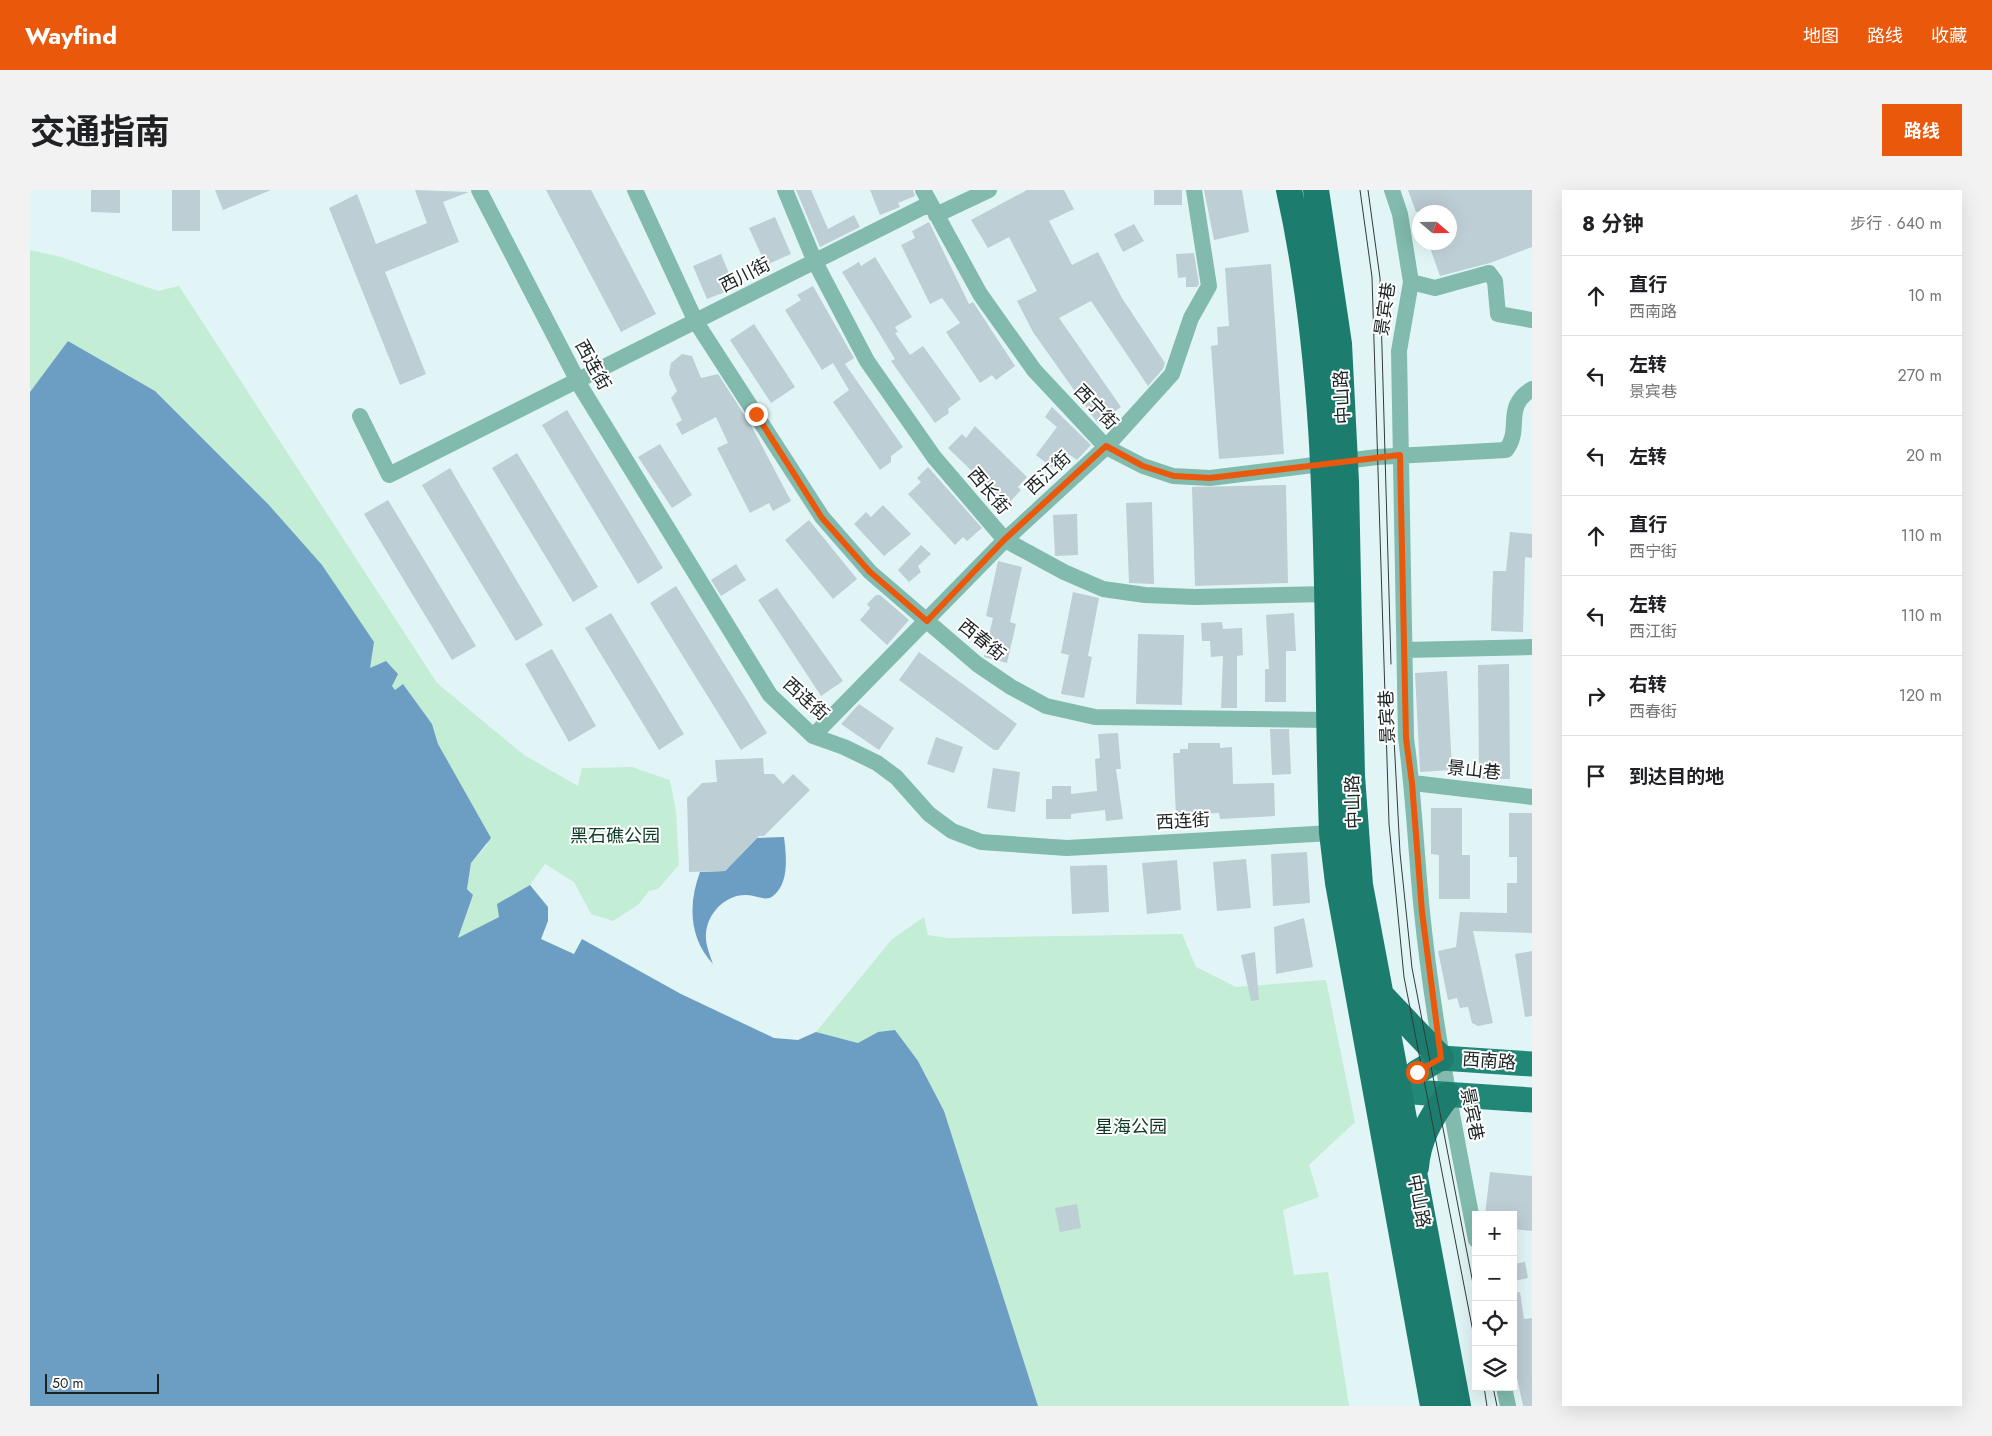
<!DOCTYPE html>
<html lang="zh">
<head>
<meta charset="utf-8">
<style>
  :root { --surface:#fff; --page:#f2f2f2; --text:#202124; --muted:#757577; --line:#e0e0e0; --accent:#ea580c }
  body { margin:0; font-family:Jost,"Noto Sans SC",sans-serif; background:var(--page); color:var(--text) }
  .controls { position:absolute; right:15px; bottom:15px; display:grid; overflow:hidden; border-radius:0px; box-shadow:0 5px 20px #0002 }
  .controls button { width:45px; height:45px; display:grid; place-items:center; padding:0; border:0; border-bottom:1px solid var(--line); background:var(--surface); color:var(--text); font:25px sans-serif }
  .compass { position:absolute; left:1382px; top:15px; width:45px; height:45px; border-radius:50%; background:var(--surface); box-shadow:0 5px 20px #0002; rotate:110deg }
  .scale { position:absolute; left:15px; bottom:12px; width:114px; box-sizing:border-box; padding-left:5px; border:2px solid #1c2323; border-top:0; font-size:14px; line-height:18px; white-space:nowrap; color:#1c2323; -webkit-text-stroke:4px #fff; paint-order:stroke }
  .stop { position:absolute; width:15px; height:15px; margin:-11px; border:4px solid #ea580c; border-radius:50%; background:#fff }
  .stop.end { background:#ea580c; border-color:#fff; box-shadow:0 1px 5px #0008 }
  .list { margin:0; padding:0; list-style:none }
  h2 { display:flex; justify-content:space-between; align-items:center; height:65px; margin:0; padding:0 20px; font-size:21px }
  h2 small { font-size:16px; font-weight:400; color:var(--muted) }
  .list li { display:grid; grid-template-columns:32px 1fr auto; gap:15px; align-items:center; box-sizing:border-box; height:80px; padding:0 20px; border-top:1px solid var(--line) }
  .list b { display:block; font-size:19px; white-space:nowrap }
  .list p { margin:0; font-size:16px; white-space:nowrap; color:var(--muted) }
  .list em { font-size:16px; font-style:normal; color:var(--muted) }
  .icon { flex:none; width:28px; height:28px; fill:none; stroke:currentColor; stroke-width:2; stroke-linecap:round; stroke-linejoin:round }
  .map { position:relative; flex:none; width:1502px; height:1216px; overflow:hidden; border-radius:0px }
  header { display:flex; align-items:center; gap:30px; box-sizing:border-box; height:70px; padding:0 25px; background:var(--accent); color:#fff }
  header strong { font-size:24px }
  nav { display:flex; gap:28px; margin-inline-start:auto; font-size:18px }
  .intro { display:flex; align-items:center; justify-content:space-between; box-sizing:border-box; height:120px; padding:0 30px }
  h1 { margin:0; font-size:35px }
  .button { padding:12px 22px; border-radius:0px; background:var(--accent); color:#fff; font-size:18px; font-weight:700 }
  main { display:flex; gap:30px; padding:0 30px }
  aside { flex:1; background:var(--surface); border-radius:0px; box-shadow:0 5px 20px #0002 }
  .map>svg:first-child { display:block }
  .green { fill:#c3edd5 }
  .water { fill:#6b9ec2 }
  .building { fill:#bdced4 }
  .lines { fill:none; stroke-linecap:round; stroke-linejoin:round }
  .minor { stroke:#82baae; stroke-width:16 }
  .primary { stroke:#218777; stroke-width:25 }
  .trunk { stroke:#1c7c6d; stroke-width:26 }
  .tram { stroke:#323a3a; stroke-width:1 }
  .route { stroke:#ea580c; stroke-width:6 }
  .labels { text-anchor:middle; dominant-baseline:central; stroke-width:4; stroke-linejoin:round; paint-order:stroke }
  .street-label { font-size:18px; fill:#1c2323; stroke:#fff }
  .park-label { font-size:18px; fill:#0d3d28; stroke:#fff }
</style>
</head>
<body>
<header>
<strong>Wayfind</strong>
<nav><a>地图</a><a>路线</a><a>收藏</a></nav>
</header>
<div class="intro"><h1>交通指南</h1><a class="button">路线</a></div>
<main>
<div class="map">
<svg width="1502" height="1216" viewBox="0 0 1502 1216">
  <rect width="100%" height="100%" fill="#e2f5f6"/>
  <path class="green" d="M0,60l31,7 97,34 21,-5 258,397 87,72 54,31 4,-18 50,-1 38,13 6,32 3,53 -21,24 -9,2 -11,14 -25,16 -22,-7 -17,-32 -29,-18 -15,21 -14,9 -17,23 -41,22 15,-44 -6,-6 4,-26 16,-18 -49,-101 -6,-20 -29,-40 -8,6 -3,-4 5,-13 -27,-4 -102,-165 -113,-113 -87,-50 -38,51z
    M894,727l4,18 20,3 234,-4 14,33 40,20 90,-7 29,142 -46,43 10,32 -36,13 11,65 34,-3 21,134h-311l-94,-294 -26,-51 -40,-29 -20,11 -42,-11 76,-93z"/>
  <path class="water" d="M38,151l87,50 113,113 54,61 52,77 -4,26 16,-7 12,13 -6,12 3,4 8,-6 29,40 6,20 53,94 -20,25 -4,26 6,6 -15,43 41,-21 -2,-13 33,-19 18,22v14l-7,18 33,15 8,-15 99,55 93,44 24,2 18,-8 42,11 20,-11 17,-2 23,31 26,50 94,295h-1008v-1014z
    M754,647c2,17 6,46 -11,59 -8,6 -17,-1 -26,-1 -21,-1 -40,18 -41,39 -1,10 4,21 7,30 -24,-26 -25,-60 -13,-92l25,-1 32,-33z"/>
  <path class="building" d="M61,0h29v23l-29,-1z
    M142,0h28v41h-28z
    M185,0h56l-48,20z
    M385,0l54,2 -26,10 16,40 -74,30 41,102 -26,11 -71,-177 28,-14 19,50 51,-21z
    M516,0h45l65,124 -35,18z
    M766,0h15l17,39 26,-14 6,12 -40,20z
    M840,0h43l2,6 -17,7 2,4 -20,8z
    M997,0h37l10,19 -25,12 23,44 26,-13 24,46 43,65 -2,6 -15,17 -57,-85 -32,17 62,89 -23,17 -65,-92 -16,-31 20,-10 -28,-54 -21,11 -17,-28z
    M1124,0h28v15h-28z
    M1174,0h38l7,42 -35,8z
    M1378,0h124v57l-42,16 -50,13 -12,-34h22v-30h-34z
    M745,27l16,37 -25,11 -17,-37z
    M899,32l40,82 4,-2 42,64 -19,14 -4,-5 -12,8 -34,-51 14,-9 -18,-25 -12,6 -29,-59 14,-7 -3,-7z
    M1104,34l10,17 -21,11 -9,-18z
    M1164,63l5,31 -2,3h-11v-10l-8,1 -2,-24z
    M691,64l14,34 -28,11 -14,-33z
    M845,67l37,60 -17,10 3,5 -3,1 15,22 13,-9 38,53 -13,10 1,4 -14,10 -44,-62 4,-2 -53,-87 17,-10 2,4z
    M1241,74l13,190 -65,5 -8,-113 7,-1 -1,-18 12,-1 -4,-58z
    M783,96l41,72 -9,6 58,83 -12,9v6l-11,8 -47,-68 16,-12 -16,-27 -11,7 -37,-60 16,-10 -4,-5z
    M724,134l41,63 -24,16 -41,-63z
    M652,164l10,2 9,22 17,-4 33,51 40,76 -18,10 -4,-8 -19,10 -33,-65 11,-5 -12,-26 -34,18 -6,-11 6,-4 -11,-22 6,-7 -8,-17 2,-11z
    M1022,217l39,38 -14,15 -10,-7 -13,16 -18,-14 21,-28 -12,-10z
    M537,220l96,158 -25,16 -96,-159z
    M945,236l52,51 -9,10 3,3 -14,15 -59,-57 14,-14 4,4z
    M630,254l32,51 -20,13 -34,-51z
    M487,263l81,134 -25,15 -81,-134z
    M898,277l54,61 -15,13 -4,-4 -8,8 -47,-51 13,-12 -4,-4z
    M420,278l93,157 -27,16 -94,-156z
    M1256,295l2,98 -93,3 -3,-99z
    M358,310l88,146 -24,14 -88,-146z
    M1122,312l2,82 -25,-1 -3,-80z
    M853,315l28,29 -27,22 -30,-32 12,-12 5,5z
    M1047,324l1,41 -23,1 -2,-41z
    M779,330l48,59 -24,20 -48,-59z
    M1480,342l22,2v24l-7,-1 -2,75 -32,-1 2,-60h13z
    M891,355l10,9 -13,12 3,6 -12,10 -11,-12z
    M968,371l24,6 -12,55 6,2 -9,39 -23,-6 9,-39 -7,-2z
    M706,374l10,16 -25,16 -10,-16z
    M646,396l91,147 -26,17 -91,-147z
    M747,398l66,93 -22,15 -63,-96z
    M1043,402l26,6 -11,58 4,1 -8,41 -23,-4 8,-39 -8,-2z
    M846,405h4l29,25 -22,25 -27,-25 10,-12 -3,-4z
    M581,423l73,121 -25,16 -74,-122z
    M1264,423l2,38h-10v51h-21v-33h4l-3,-54z
    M1192,432l1,7 19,-1 1,27 -6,1v52h-16l2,-52 -12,1 -1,-16h-8l-1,-18z
    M1108,444l46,1 -2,70 -46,-1z
    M522,459l44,77 -27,16 -44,-78z
    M889,462l98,72 -19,26h-4l-95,-70z
    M1479,474l1,115h-31l-1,-114z
    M1417,481l5,99 -32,2 -5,-99z
    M829,514l35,24 -15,22 -38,-26z
    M1240,539h19l2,45 -19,1z
    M1088,543l3,36h-5l7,50 -17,2 -1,-11 -34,4v5h-25v-20h6v-13h19v8l26,-3 -2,-32 5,-1 -2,-24z
    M906,547l27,10 -9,26 -27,-9z
    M1158,553h32v5l12,-1 1,37 41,-1 1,33 -55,3 -1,-6 -43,2 -3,-62h7v-4h8z
    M733,568l1,16h10l9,10 10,-10 17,16 -46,46h-5l-34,35 -36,1 -2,-74 15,-15 15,-1 -2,-22z
    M963,578l27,4 -5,40 -28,-4z
    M1401,618h31v47h8v44h-31v-44l-8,-1z
    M1479,623h23v120l-59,-2 20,92 -15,3 -6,-3 -4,-16 -8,1 -3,-10 -9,2 -10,-49 18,-4 4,-35 47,1v-30h10v-26h-8z
    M1277,662l3,51 -37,3 -2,-52z
    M1216,669l5,49 -34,3 -4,-49z
    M1147,670l4,50 -34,4 -5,-51z
    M1077,675l2,47 -37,2 -2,-48z
    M1274,728l9,49 -37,7 -2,-47z
    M1502,761v65l-7,1 -10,-63z
    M1225,762l4,48 -8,1 -10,-46z
    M1460,982l42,4v55l-19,-2v-14h-28z
    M1047,1014l4,24 -21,4 -5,-24z
    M1495,1072l3,16 -15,3v-17z
    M1490,1102l4,27 8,-1v88h-9l-10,-47v-66z"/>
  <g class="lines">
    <path class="minor" d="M449,0l103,199 188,306 43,41 31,11 33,16 19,14 33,37 23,17 29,11 86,6 265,-15
      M605,0l61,132 126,195 48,55 107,92 34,23 35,19 49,11 234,3
      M755,0l30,72 52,99 67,96 71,83 59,32 39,17 42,6 50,2 132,-3
      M893,0l57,104 54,76 72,77 37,19 30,10 37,2 167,-21 129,-7c17,-22 -4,-42 26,-61
      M1362,0l8,24 11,68 -12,69 7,387c8,58 10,116 16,174 11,110 33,219 54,328
      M906,25l53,-25
      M1381,92l24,6 54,-15 6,8 3,33 34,6
      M330,226l29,59 540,-271
      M1375,460l127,-3
      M783,546l192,-196 101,-93 66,-73 19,-56 18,-32 -15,-96
      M1383,593l119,14
      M1474,1197l4,19"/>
    <path class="primary" d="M1358,898l10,3 134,9
      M1358,915l29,-33 24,-14 91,6"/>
    <path class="trunk" d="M1259,0c47,211 35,429 43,643l6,50 95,523
      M1286,0l23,154 7,138 6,294 8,109 98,521
      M1350,804l61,64
      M1386,977c2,-27 15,-51 32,-72"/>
    <path class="tram" d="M1330,0l12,87 17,547 15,153 72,370
      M1338,0l12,88 11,386
      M1363,529l7,134 12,115 64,331
      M1454,1197l3,19
      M1463,1197l4,19"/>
  </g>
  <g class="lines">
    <path class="route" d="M726,224l66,104 48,54 57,49 77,-81 102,-94 37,20 31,10 36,2 190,-23 6,283 6,45 10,129 19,146 -24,14"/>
  </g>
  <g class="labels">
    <g class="street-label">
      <text transform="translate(715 85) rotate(-27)">西川街</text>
      <text transform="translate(1355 119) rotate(-82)">景宾巷</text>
      <text transform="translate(563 175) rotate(61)">西连街</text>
      <text transform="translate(1312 207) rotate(-93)">中山路</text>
      <text transform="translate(1066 217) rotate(46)">西宁街</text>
      <text transform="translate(1018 283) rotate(-43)">西江街</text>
      <text transform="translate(959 301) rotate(50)">西长街</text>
      <text transform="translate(952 450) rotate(39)">西春街</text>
      <text transform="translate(776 509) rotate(42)">西连街</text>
      <text transform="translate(1357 527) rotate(-92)">景宾巷</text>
      <text transform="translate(1444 580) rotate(6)">景山巷</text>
      <text transform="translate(1323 612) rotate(-92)">中山路</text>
      <text transform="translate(1153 631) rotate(-3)">西连街</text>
      <text transform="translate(1459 871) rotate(4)">西南路</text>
      <text transform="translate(1442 924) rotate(79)">景宾巷</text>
      <text transform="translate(1389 1011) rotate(79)">中山路</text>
    </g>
    <g class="park-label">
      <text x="585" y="646">黑石礁公园</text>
      <text x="1101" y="937">星海公园</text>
    </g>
  </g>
</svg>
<div class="controls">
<button>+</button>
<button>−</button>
<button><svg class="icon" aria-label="locate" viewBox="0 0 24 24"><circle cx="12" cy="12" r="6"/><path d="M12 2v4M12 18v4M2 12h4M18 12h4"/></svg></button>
<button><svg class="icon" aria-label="layers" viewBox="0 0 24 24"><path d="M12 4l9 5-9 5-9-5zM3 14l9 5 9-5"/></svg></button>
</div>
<svg class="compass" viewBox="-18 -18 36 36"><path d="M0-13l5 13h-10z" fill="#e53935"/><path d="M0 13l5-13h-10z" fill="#757577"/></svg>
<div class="scale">50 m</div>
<div class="stop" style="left:1387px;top:882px"></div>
<div class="stop end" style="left:726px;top:224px"></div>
</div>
<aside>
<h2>8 分钟<small>步行 · 640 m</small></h2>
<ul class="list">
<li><svg class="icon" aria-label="ahead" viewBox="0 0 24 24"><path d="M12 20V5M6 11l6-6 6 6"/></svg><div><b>直行</b><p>西南路</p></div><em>10 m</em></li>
<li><svg class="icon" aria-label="left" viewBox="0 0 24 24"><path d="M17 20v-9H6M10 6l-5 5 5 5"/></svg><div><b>左转</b><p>景宾巷</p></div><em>270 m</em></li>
<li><svg class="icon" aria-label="left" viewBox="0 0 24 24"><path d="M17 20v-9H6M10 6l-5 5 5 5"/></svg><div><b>左转</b></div><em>20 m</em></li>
<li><svg class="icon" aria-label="ahead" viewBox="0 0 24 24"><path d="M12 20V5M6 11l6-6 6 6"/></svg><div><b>直行</b><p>西宁街</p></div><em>110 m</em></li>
<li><svg class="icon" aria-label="left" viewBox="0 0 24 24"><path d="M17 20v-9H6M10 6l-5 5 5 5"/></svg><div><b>左转</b><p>西江街</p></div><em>110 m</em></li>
<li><svg class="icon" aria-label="right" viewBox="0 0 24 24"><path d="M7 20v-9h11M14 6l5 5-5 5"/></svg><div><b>右转</b><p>西春街</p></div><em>120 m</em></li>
<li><svg class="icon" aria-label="arrive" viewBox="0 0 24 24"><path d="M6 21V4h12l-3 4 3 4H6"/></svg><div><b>到达目的地</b></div></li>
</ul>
</aside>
</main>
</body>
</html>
